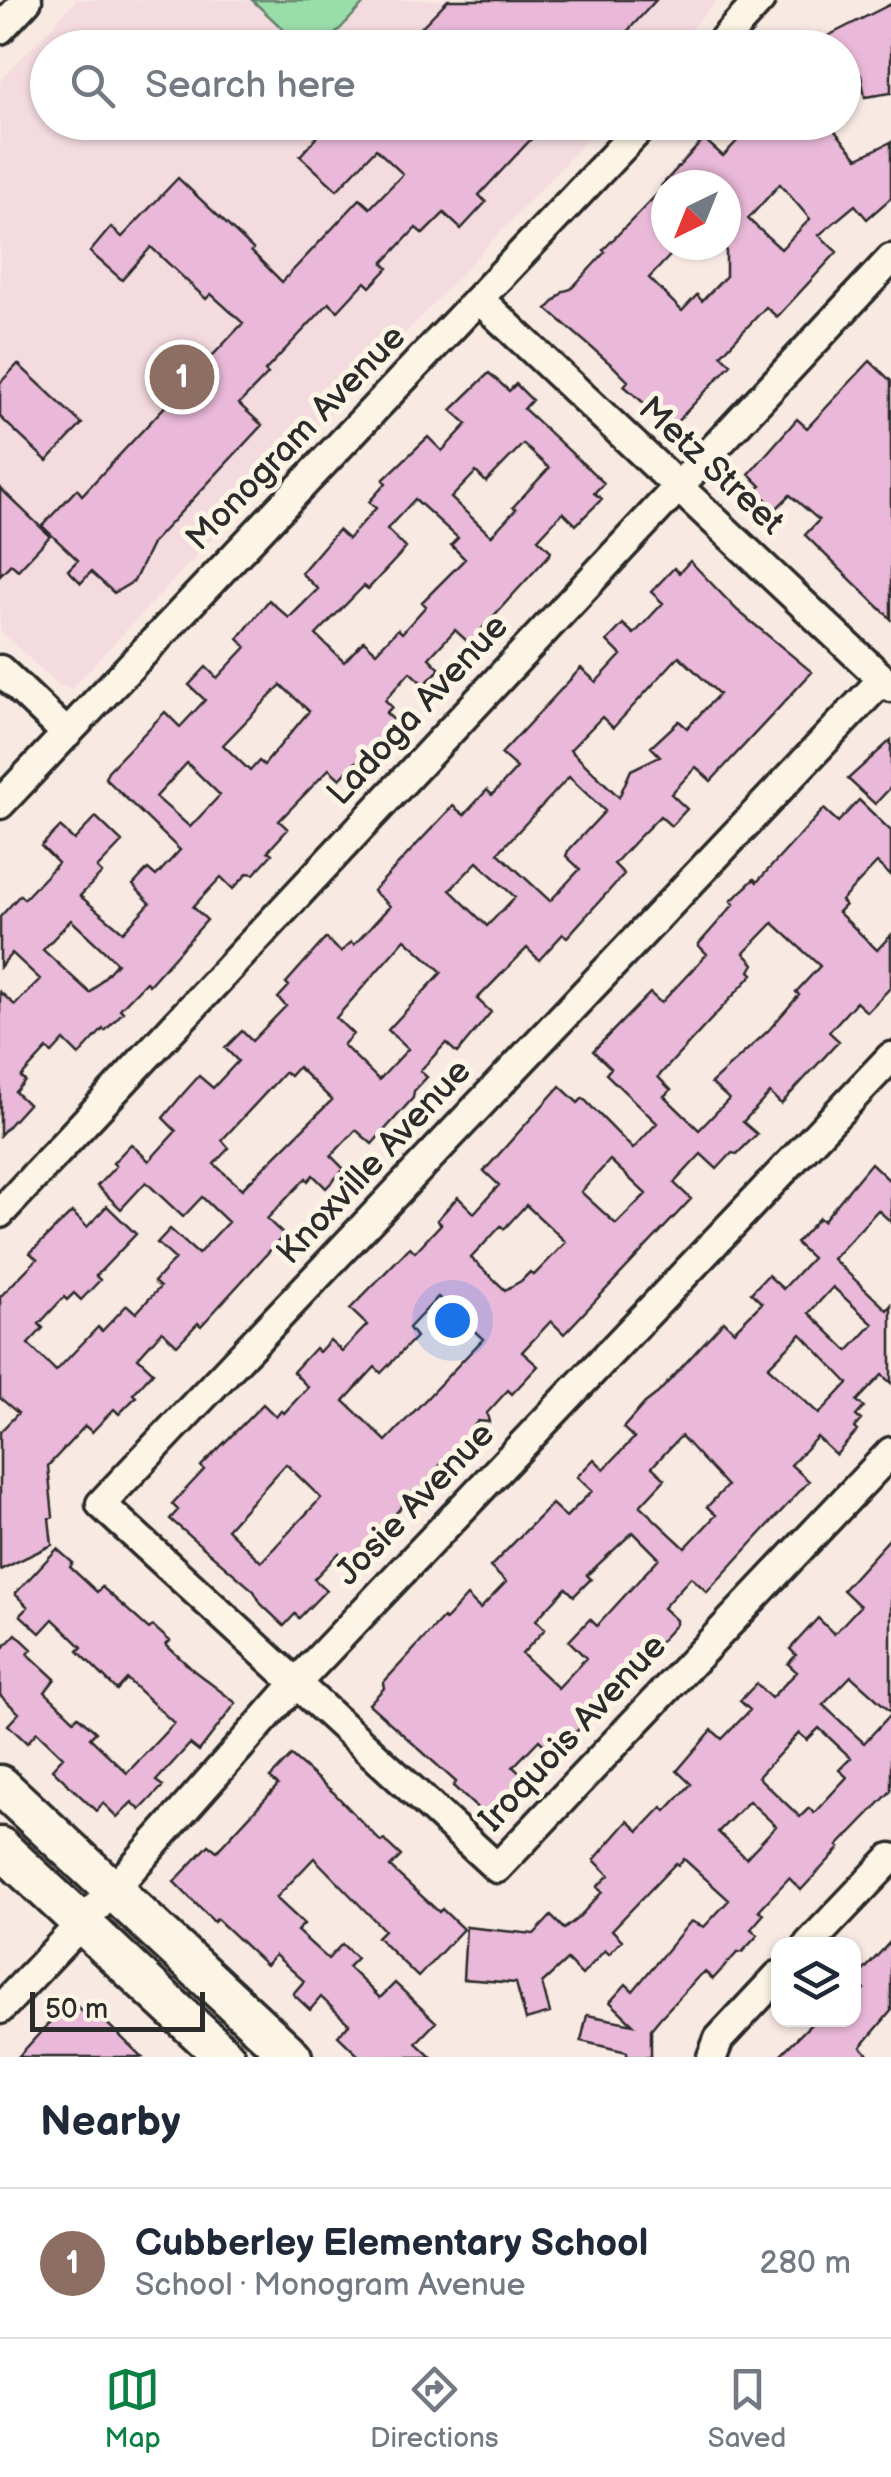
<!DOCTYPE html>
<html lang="en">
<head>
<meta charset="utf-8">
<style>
  :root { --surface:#fff; --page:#f2f2f3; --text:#1f2937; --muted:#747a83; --line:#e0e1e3; --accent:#0b8043 }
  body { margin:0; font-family:"Balsamiq Sans",sans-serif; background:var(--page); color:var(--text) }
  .controls { position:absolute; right:30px; bottom:30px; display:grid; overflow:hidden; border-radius:20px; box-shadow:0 2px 8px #0004 }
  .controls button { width:90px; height:90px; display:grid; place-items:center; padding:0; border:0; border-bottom:2px solid var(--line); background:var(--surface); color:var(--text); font:50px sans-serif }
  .compass { position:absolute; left:651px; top:170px; width:90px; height:90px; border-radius:50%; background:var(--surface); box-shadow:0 2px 8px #0004; rotate:223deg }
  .scale { position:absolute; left:30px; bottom:25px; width:175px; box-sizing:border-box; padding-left:10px; border:5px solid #2b2b2b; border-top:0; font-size:28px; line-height:35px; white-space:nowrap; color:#2b2b2b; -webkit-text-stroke:8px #fcf5e5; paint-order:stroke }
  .you { position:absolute; left:452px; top:1320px; width:35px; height:35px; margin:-25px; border:8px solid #fff; border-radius:50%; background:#1a73e8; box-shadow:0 0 0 15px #1a73e833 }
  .badge { display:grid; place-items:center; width:65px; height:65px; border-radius:50%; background:var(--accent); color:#fff; font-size:32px; font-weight:700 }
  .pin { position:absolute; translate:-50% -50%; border:5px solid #fff; box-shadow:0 2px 10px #0006 }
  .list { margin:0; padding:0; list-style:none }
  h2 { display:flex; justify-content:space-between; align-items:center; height:130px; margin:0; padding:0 40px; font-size:42px }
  h2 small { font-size:32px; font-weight:400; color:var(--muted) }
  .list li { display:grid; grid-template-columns:65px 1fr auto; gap:30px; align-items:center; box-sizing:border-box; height:150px; padding:0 40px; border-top:2px solid var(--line) }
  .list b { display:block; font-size:38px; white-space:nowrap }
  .list p { margin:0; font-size:32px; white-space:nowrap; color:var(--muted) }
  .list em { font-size:32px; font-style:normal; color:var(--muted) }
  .icon { flex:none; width:55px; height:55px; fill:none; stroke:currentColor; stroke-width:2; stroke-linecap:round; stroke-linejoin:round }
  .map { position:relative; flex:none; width:891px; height:2057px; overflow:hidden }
  .search { position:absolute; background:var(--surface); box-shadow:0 2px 8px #0004; left:30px; right:30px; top:30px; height:110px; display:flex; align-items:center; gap:25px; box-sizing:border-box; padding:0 35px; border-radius:55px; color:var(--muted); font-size:38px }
  .sheet { height:280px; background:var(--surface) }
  nav { display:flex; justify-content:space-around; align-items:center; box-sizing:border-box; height:140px; border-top:2px solid var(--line); background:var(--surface); font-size:28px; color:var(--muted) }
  nav a { display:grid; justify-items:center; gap:5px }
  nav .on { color:var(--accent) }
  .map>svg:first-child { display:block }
  .built { fill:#f4dbe0 }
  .green { fill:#99dda9; stroke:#62846a; stroke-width:2.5 }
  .building { fill:#eab9d9; stroke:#2b2b2b; stroke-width:2.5; fill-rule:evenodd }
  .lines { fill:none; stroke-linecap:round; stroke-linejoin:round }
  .minor-casing { stroke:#2b2b2b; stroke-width:35 }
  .secondary-casing { stroke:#2b2b2b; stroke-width:45 }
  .minor { stroke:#fcf5e5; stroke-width:28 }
  .secondary { stroke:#fcf5e5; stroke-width:38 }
  .labels { text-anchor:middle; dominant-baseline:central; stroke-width:10; stroke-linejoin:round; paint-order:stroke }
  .street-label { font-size:35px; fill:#2b2b2b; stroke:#fcf5e5 }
</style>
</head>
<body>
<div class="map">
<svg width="891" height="2057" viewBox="0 0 891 2057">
  <rect width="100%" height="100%" fill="#f8e9e3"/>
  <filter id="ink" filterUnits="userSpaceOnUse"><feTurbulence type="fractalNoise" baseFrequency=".01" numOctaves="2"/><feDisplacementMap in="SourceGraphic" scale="20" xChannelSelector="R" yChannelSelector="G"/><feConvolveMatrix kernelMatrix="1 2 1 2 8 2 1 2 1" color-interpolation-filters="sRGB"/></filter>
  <g filter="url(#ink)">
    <path class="built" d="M76,0h642l-45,47 -625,1v74l555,1 -532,566 -13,-4 -58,-54v-550z"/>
    <path class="green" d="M252,0h115l-44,47 -20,1z"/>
    <path class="building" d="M448,0h208l-44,48h-86l-14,-14 -14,14h-97z
      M891,4v89l-26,4 -4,-22 -17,8v-35h-40z
      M330,122h217l-68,73 7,7 -25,27 -17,-16 -21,21 -7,-6 -33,35 5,5 -18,19 -5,-5 -27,29 -9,-8 -64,68 3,3 -29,30 23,21 -109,117 -19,39 -20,12 -23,-21 -10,11 -13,-13 10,-10 -36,-34 35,-37 5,6 161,-172 -32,-29 -5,5 -55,-52 -29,33 -32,-28 21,-25 11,10 56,-59 75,71 -2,2 31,31 78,-83 10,9 33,-34 -27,-25 -39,41 -37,-34z
      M755,122h72l31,36 33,-16v56l-24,21 -12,-14 -36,30 18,17 -60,65 -11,-10 -45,48 10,9 -59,63 -48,-41 4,-5 -14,-14 -67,-58 17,-18 7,-2 34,-37 -2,-2 63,-65v60h14l-31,33 33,33 15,-16 5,6 24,-25v-91h-64l42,-46 19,17zM780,184l30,35 -29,30 -33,-30z
      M870,361l21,20v238l-86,-84 14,-15 -29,-25 -14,14 -20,-19 5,-4 -12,-12 48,-55 10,9z
      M18,364l64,60 -35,37 -47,-44v-34z
      M489,373l20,18 7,-7 16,16 -8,9 80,74 -10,10 8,6 -26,26 -13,-13 -25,27 13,12 -1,3 -81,89 -14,-13 -26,28 11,11 -16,16 -14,-13 -25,28 7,7 -6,6 9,8 -55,58 -11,-10 -50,52 9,8 -20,22 4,3 -18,20 -6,-1 -15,16 -12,-12 -28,30 14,13 -58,65 -3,-3 -26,27 3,3 -18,19 -2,-2 -24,26 -15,-15 -12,13 -5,-4 -26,28 4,4 -10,11 13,12 -28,31v-143l15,13 25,-26 -28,-26 -12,14v-50l20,-22 4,4 34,-36 -17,-17 19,-19 14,13 22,-23 26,25 -25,26 5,5 -22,23 43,36 27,-29 -17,-18 15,-16 8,7 24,-26 -75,-72 3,-7 57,-59 15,15 25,-27 -16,-15 17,-18 11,11 29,-31 -8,-8 31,-39 20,18 29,-29 -17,-16 37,-43 10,9 28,-31 -7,-6 17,-19 -3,-3 45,-43 14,14 25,-27 -16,-14zM523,444l26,24 -36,39 3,2 -25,27 -40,-38 25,-26 10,10zM415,499l43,39 -7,7 14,14 -43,43 4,4 -24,27 -4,-4 -22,23 -12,-11 -20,21 -28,-27 48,-49 4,3 38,-41 -19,-19zM281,685l28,26 -45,54 -5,-4 -9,10 -27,-26zM187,763l33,32 -30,32 -34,-30zM71,920l46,43 -27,30 -47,-43z
      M0,488l50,48 -32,34 -7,-6 -11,11z
      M690,561l47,49 75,62 -101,109 -15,-14 -25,27 16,15 -16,17 -11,-10 -20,20 -26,28 10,10 -57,63 -4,-3 -24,26 -12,-12 -50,51 14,13 -34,41 -11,-10 -26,28 7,6 -13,14 -1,7 -41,46 -16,-14 -25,26 13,13 -18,19 -13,-13 -5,6 -2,-3 -39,41 17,16 -83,91 -3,-3 -21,22 -15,-14 -24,27 15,14 -20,22 3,3 -17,17 -5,-5 -22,23 -7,-6 -37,40 5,51 -4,1 3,27 -52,25v-138l18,-19 -18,-15v-101l37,-38 -7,-6 42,-41 15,15 20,-21 29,28 -40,42 4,4 -19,20 -7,-7 -7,7 -3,-3 -25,27 4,4 -15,16 28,27 42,-44 4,4 25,-26 9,8 24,-26 -6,-5 21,-23 -18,-16 13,-14 28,25 30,-32 -26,-25 -19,20 -37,-35 -25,27 -24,-23 19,-20 -3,-3 18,-19 18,17 27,-30 -13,-13 19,-23 17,-19 14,12 25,-27 -13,-13 17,-17 10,10 34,-35 -8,-8 11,-12 -3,-3 40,-45 15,14 10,-10 3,3 36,-39 -17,-15 80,-85 11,9 23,-25 5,5 25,-27 -16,-14 80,-86 15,14 25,-27 -14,-14 16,-17 11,10 29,-31 -12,-11 23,-24 5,5zM679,656l40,38 -32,34 -8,-7 -28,26 9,9 -29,14 -12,27 -49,-47 32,-33 11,11zM569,777l36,34 -37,40 -2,5 14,13 -30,32 -52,-48zM477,862l38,35 -28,29 -37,-36zM405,939l37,33 -54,58 20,19 -29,31 -36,-35 10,-11 -17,-16zM298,1067l34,33 -90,89 -28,-25 15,-16 -7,-8 63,-68 5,4z
      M891,740v47l-16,17 -27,-25z
      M859,800l32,31v45l-14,-13 -36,38 4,4 -7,7 39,38 14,-15v52l-24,25 -11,-10 -27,30 10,9 -58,63 -11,-11 -27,29 14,12 -20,20 -5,-1 -15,16 -16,-15 -27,29 17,16 -127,135 -13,-13 -29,31 16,14 -26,28 -4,-4 -21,23 2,9 -11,-1 -41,48 2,2 -19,21 -4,-3 -42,51 -24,23 -11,-10 -25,26 12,11 -27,28 -4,-4 -11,12 -23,-22 -7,-13 -84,-72 8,-9 -6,-6 32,-34 -3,-4 62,-62 13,13 5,-6 3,2 24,-26 -15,-15 22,-24 4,4 11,-12 12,11 25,-26 -17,-16 60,-62 5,5 26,-28 -4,-4 21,-23 16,16 25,-28 -15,-14 76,-85 18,17 5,-5 50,51 24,-26 -51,-49 5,-6 -18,-17 57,-58 11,10 46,-49 -9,-9 36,-41 -3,-3 23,-22 3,3 67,-73 14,13zM773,923l47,43 -24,26 3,3 -31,36 -57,52 18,16 -30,31 -35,-34 7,-6 -13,-13 95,-103 -3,-3 4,-7 -10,-11zM610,1160l36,34 -30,30 -35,-32zM526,1205l40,37 -32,33 -4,-3 -9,9 -16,9 -34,-32 30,-32 3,3zM438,1297l45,42 -97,102 -42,-40 31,-34 6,6 35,-36 -7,-9zM286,1464l35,34 -60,64 -34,-33z
      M871,1163l20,19v40l-13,-12 -45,49 54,51 4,-5v78l-9,-8 -25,26 7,6 -8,9 5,4 -7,8 3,3 -21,24 -19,-18 -26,28 18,16 -102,111 -16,-15 -28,31 13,12v4l-80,88 -42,42 -15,-14 -26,27 13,12 -34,43 -39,-36 3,-4 -87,-78 15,-16 -1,-5 60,-65 2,2 22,-24 13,13 26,-27 -16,-15 62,-63 14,13 26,-26 -15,-14 17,-18 10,10 30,-31 -11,-10 22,-25 13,-10 66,-72 10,10 28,-28 -11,-10 17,-18 15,14 29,-31 -16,-15 23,-25 4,3zM833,1287l40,37 -25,27 -39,-38zM801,1334l47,49 -29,31 -51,-47zM681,1436l46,50 -20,21 9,8 -31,33 -45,-42 25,-27 -13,-12zM633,1532l26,26 -62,68 -7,-7 -21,22 17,17 -28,30 -36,-34 23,-25 -9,-9 30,-32 8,8 17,-17 -4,-4z
      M891,1537v175l-40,-36 -28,29 41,38 27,-29v77l-53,55 2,2 -39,42 -12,-12 -30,32 5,4 -13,15 7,6 -16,17 -5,1 -24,26 -8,-7 -6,4 -38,41 -10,12v28h-24v-5l-46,-11 6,-26 46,9 -23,-22 16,-18 7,7 58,-70 13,6 25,-27 -45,-41 -6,6 -2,-2 -64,67 10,10 -13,14 -4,-4 -23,25 -15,-15 -25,23 8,30 -24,7 -10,-37 -53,-4 3,-52 68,7 17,-18 13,13 14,-11 24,-26 -5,-5 12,-12 -15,-15 34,-39 11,10 23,-24 4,4 25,-27 -14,-13 35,-41 10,9 28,-29 -10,-9 16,-17 15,14 26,-26 -9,-8 8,-9 -6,-6 28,-31 16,16 26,-28 -17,-16zM819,1728l32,30 -12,12 8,7 -33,36 -5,-5 -9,9 -42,-40 41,-44 8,7zM749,1801l27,25 -30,32 -28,-26z
      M57,1549l16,14 -3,4 27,25 5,-5 47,42 4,-3 17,15 -4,4 27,25 43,33 -37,48 -9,-7 -34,37 7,5 -23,24 -8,-8 -15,15 -14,-14 -7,8 -44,-42 11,-12 -26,-25 -10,11 -19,-18 11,-12 -19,-18v-44l16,-17 16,15 -4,5 27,25 -10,13 29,28 4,-4 18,16 -6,6 37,35 47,-50 -47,-44 -10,11 -39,-39 4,-4 -29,-28 -13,14 -20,-18 8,-8 -13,-13z
      M291,1756l43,37 47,49 3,-2 17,16 -11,11 49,45 3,-3 21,20 -45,48 -41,-40 7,-7 -70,-72 -38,40 28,26 -7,7 31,28 14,-15 15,14 -9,9 32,31 15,-15 41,39 -20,21 15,14h-71l-22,-21 11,-12 -28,-27 -11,13 -17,-16 11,-13 -29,-26 -9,10 -49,-46 -3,3 -40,-40 35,-37 8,6 61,-66 -8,-7z
      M891,1941v70l-30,36 10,10h-93l37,-37h39v-20l10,-11 -9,-9z
      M70,2000l14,13 6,-6 52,50h-124z"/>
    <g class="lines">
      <g class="minor-casing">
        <path id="minor" d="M0,29l27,-29
          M716,48l44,-48
          M480,300l411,387
          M0,670l67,64
          M883,679l-782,825 396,364 394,-416
          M0,804l646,-682
          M0,1213l891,-954
          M809,1944l82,-86
          M0,2009l113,-119 183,-207 595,-626
          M712,2057l7,-18 59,-63"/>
      </g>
      <g class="secondary-casing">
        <path id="secondary" d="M0,1785l292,272
          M0,1847l225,210"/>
      </g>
      <use href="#minor" class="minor"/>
      <use href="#secondary" class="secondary"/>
    </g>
  </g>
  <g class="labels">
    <g class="street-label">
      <text transform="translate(296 438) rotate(-46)">Monogram Avenue</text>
      <text transform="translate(711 466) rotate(43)">Metz Street</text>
      <text transform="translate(418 710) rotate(-47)">Ladoga Avenue</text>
      <text transform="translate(374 1162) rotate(-47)">Knoxville Avenue</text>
      <text transform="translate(415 1504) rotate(-46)">Josie Avenue</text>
      <text transform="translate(573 1733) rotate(-47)">Iroquois Avenue</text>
    </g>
  </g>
</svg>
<div class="controls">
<button><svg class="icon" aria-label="layers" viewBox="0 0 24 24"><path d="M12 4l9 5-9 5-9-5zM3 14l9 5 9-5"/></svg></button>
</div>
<svg class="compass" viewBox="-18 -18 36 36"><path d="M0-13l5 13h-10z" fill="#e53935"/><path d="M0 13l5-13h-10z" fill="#747a83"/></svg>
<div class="scale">50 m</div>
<div class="you"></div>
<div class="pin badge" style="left:182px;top:377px;background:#8d6e63">1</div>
<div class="search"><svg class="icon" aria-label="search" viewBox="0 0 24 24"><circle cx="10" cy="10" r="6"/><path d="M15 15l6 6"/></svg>Search here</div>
</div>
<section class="sheet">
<h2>Nearby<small></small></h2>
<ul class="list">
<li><span class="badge" style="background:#8d6e63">1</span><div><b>Cubberley Elementary School</b><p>School · Monogram Avenue</p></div><em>280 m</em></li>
</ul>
</section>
<nav>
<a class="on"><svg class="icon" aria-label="map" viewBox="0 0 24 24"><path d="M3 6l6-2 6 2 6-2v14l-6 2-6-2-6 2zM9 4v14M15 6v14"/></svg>Map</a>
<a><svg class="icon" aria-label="directions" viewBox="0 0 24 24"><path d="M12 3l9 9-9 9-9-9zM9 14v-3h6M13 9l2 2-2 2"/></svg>Directions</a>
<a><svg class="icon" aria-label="saved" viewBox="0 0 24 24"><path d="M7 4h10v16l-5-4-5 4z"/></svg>Saved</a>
</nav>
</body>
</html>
